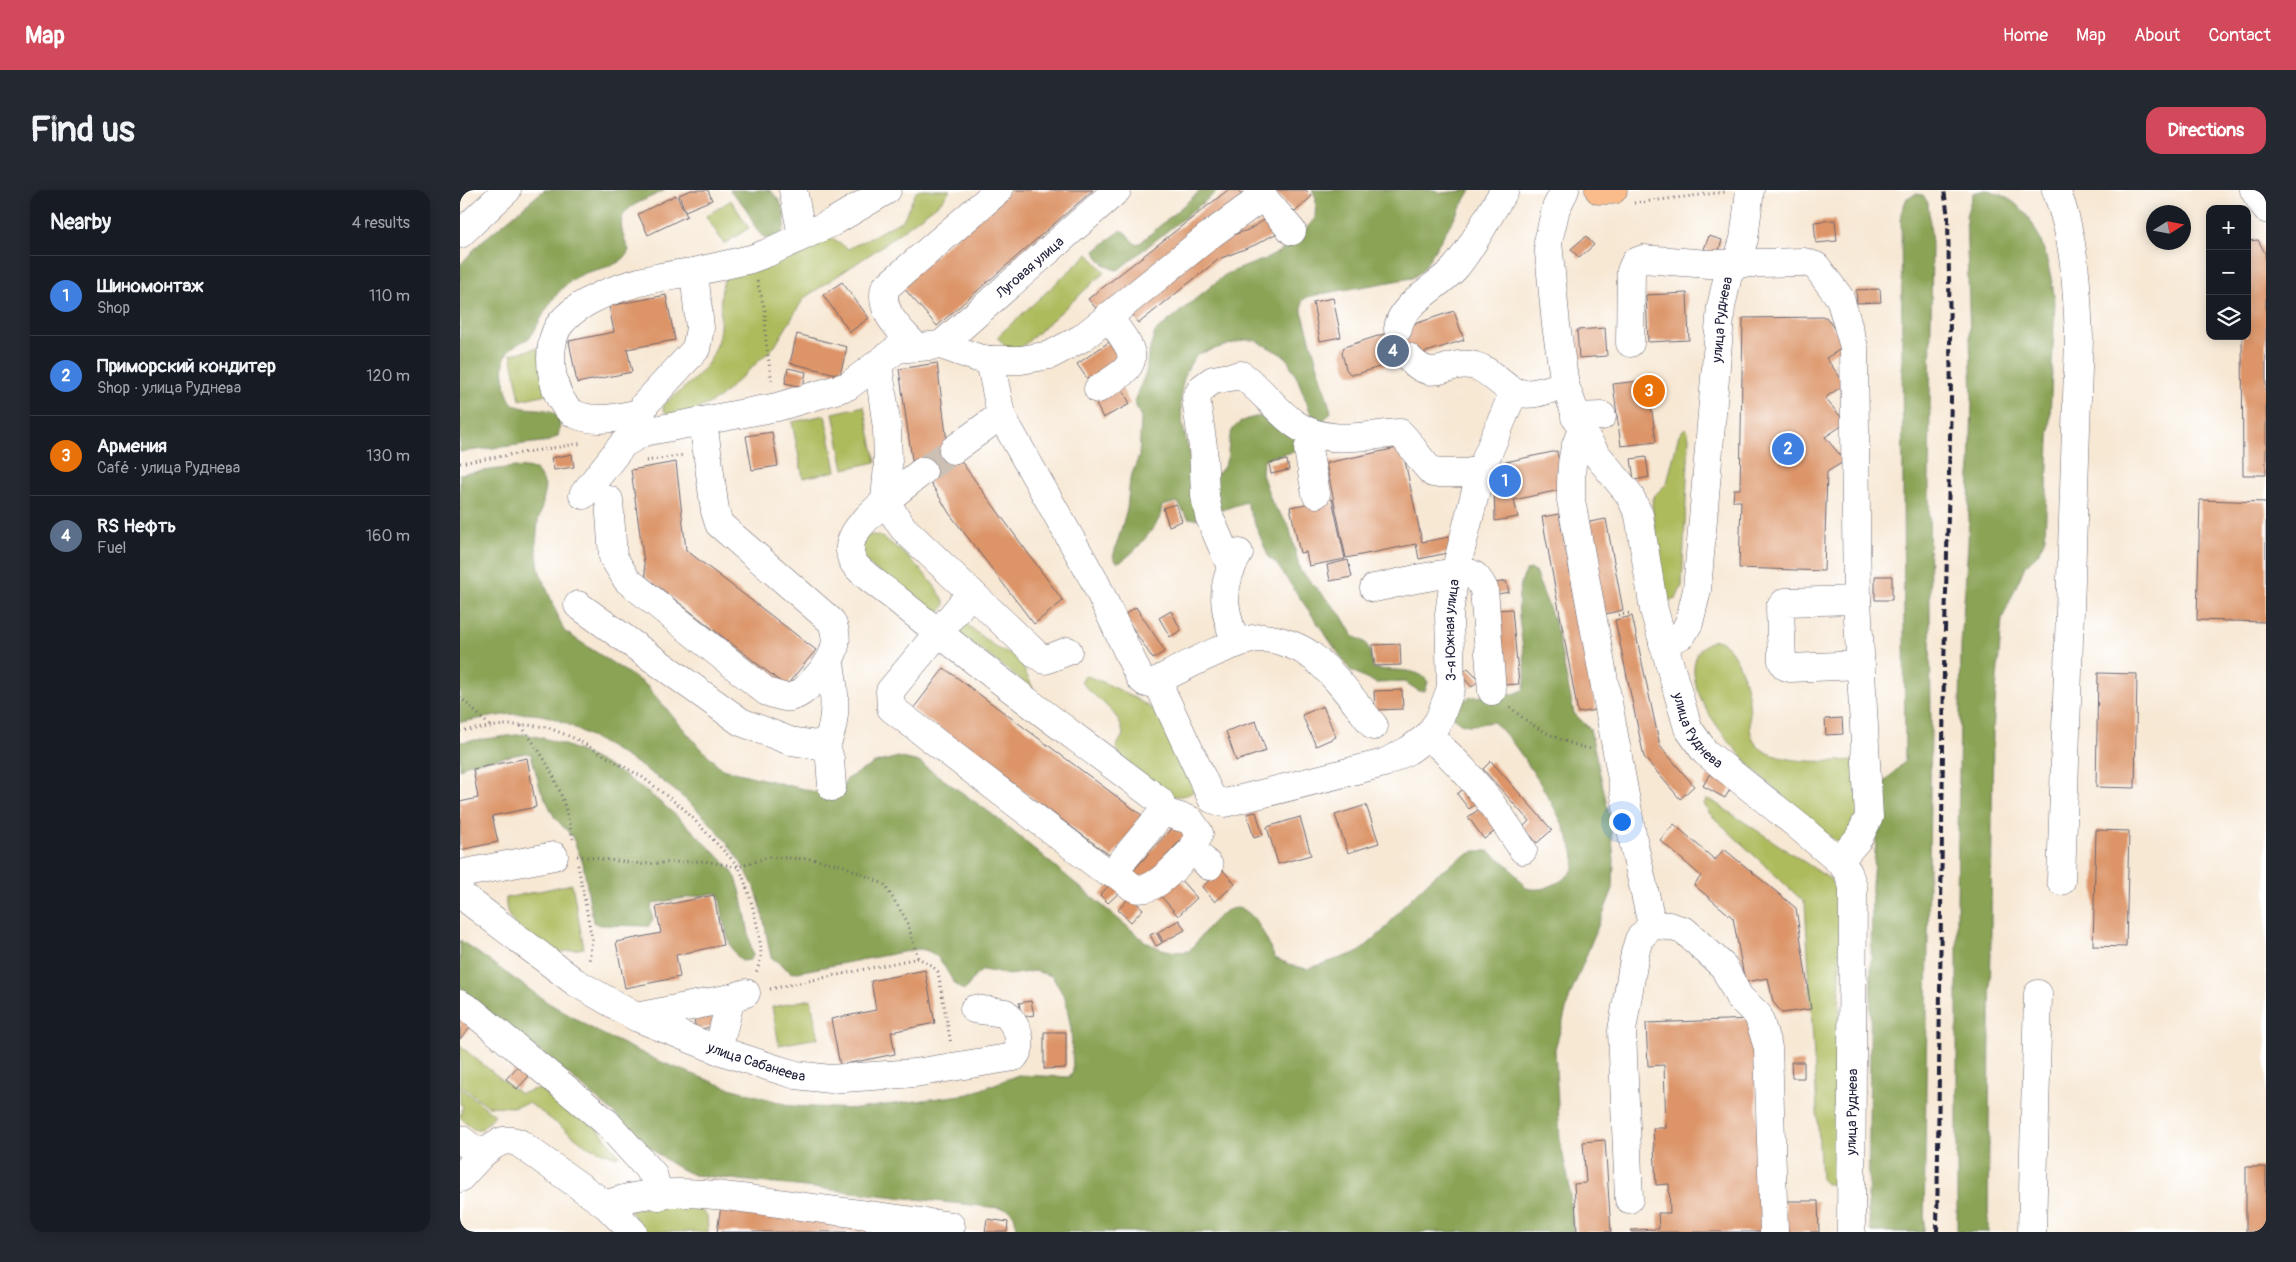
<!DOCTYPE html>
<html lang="en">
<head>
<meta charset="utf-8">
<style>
  :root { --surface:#171b24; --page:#242831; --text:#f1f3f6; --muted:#9ea1a6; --line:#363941; --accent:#d1495b }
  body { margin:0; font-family:Pangolin,sans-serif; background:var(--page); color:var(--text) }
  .controls { position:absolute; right:15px; top:15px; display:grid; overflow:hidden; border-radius:10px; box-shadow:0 2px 12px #0003 }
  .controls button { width:45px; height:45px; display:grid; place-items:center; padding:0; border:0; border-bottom:1px solid var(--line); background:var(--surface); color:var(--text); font:25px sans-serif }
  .compass { position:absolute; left:1686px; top:15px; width:45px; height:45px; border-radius:50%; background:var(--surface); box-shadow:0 2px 12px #0003; rotate:79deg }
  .you { position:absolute; left:1161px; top:631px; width:18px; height:18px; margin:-12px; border:4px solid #fff; border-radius:50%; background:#1a73e8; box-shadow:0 0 0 8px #1a73e833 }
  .badge { display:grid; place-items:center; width:32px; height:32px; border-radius:50%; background:var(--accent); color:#fff; font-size:16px; font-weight:700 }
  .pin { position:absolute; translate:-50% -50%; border:2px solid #fff; box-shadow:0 1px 5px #0006 }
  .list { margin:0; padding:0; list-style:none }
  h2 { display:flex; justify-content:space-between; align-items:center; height:65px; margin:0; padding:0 20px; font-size:21px }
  h2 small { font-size:16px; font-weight:400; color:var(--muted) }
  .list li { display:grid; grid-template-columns:32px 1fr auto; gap:15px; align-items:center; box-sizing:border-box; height:80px; padding:0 20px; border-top:1px solid var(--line) }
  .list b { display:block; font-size:19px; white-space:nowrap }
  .list p { margin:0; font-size:16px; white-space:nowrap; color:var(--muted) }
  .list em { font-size:16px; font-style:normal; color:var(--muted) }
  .icon { flex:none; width:28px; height:28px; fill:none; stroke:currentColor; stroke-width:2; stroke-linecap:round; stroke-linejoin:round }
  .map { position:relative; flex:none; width:1806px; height:1042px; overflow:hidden; border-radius:15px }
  header { display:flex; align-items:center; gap:30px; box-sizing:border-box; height:70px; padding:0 25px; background:var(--accent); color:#fff }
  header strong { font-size:24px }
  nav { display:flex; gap:28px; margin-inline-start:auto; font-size:18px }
  .intro { display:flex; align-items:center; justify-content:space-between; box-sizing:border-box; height:120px; padding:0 30px }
  h1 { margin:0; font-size:35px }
  .button { padding:12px 22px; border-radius:15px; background:var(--accent); color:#fff; font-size:18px; font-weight:700 }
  main { display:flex; gap:30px; padding:0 30px }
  aside { flex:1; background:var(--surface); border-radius:15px; box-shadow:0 2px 12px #0003 }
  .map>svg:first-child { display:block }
  .green { fill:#aebb5d; stroke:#686e4c }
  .forest { fill:#8aa354; stroke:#566248 }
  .building { fill:#dc9468 }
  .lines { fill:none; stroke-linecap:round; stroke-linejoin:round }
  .minor-tunnel { stroke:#ccc0b5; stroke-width:28; stroke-dasharray:28 14; stroke-linecap:butt }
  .minor-casing { stroke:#6d6771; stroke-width:29 }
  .major-casing { stroke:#6d6771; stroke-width:29 }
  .path { stroke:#6d6771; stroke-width:3; stroke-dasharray:1 4; stroke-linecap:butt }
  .minor { stroke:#fff; stroke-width:28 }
  .major { stroke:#f9bc8a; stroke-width:28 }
  .rail { stroke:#22223b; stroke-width:4; stroke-dasharray:8 4; stroke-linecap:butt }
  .labels { text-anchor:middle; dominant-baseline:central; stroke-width:4; stroke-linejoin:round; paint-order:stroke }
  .street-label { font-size:14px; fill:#22223b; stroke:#fff }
</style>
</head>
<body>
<header>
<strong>Map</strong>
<nav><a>Home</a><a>Map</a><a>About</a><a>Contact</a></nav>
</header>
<div class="intro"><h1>Find us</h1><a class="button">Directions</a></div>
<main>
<aside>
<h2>Nearby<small>4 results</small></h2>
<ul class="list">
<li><span class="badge" style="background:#3f7fe0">1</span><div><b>Шиномонтаж</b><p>Shop</p></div><em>110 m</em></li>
<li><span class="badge" style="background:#3f7fe0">2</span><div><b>Приморский кондитер</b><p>Shop · улица Руднева</p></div><em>120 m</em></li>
<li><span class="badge" style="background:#e8710a">3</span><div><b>Армения</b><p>Café · улица Руднева</p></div><em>130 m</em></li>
<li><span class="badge" style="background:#5c6f8a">4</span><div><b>RS Нефть</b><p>Fuel</p></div><em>160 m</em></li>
</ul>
</aside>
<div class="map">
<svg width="1806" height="1042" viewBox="0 0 1806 1042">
  <rect width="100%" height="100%" fill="#fff"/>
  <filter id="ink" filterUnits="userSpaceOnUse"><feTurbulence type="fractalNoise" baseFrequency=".02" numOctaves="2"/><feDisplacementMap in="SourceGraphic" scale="10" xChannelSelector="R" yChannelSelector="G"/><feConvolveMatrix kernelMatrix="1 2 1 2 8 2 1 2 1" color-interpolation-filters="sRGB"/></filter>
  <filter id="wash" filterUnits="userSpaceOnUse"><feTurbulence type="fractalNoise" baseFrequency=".0096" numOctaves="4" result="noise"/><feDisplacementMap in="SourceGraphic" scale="20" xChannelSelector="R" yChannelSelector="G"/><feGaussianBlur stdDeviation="1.12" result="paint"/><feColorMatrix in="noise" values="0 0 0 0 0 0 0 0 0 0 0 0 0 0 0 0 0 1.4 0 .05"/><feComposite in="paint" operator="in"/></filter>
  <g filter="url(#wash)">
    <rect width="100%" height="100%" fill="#f7e8d4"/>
    <path class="green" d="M457,0h33l-8,11 -64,48 -74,49 -29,48 -56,52 -24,13 -25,5 -7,-6 1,-6c29,-24 52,-37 56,-76 1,-18 -1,-34 5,-51l104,-39 5,1 14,10 55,-29z
      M271,10l18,28 -25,16 -18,-28z
      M628,64l17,18 -92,83 -16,-18z
      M78,158l9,46 -27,6 -9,-46z
      M404,216l12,56 -32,7 -11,-56z
      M365,225l11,56 -33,7 -11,-56z
      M1225,238l3,4 1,7 -7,147 -6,13 -7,2 -6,-6 -11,-90 1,-8 14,-14 12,-49z
      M410,345c4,0 8,0 11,2 17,8 62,51 64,69l-9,10 -69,-53 -5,-12 3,-14z
      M502,433h3l32,25 21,9 16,33 -77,-58z
      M1255,450c20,1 33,45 34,62 2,14 -2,29 6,41 16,22 74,19 98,17l9,52 -18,35c-42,-30 -154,-124 -150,-179 1,-15 7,-24 21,-28z
      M626,486c18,5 60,26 73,39l36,75c-8,8 -18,6 -28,6l-50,-44 -1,-5 7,-12c-3,-25 -26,-34 -41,-52v-4z
      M1246,610h5l119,79 9,14 1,32 -1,245 -6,14h-7l-5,-5 -16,-276 -96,-90 -5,-9z
      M112,694l12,64 -29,5c-21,-14 -52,-26 -49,-55z
      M351,809l7,39 -39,7 -7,-38z
      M0,856l60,48 15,-5 13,2 52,40 19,24 -3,2 -29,-11 -58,-43 -17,4 -24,-1 -28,-21z
      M0,897l35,28 -13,14h-9l-13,-12 3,-11 -3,-2z
      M228,1016l14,5 5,4 1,17h-66l-13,-24z"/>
    <path class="forest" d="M84,0h121c-34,18 -56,17 -36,60 -5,17 -32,18 -46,24 -21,9 -32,27 -43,46 -3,6 -6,13 -10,17 -7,6 -20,8 -24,18 -3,6 -3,20 -1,26 1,9 3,20 10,24 17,9 53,-6 43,31l-8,5 -90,11v-187l21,-23z
      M270,0h40c13,14 18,23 13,42l-13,8c-17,-6 -16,-21 -26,-34 -4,-6 -10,-10 -14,-16z
      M741,0h18l-101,80c-10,-1 -20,-9 -23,-19l26,-21 4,2 10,12 5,-1z
      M852,0h123l6,3 30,-3 -49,81 -10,7 -91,16 -14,3 -5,4v10l29,101 -8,9 -12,-7 -13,-34 -12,-23 -31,-17h-11l-46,14c-29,31 -15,77 -4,114l20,8c30,-18 -6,-52 47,-60l32,21 4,9 -4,6 -26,6 -4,4 -1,12 10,29 17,23 11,44 41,45 12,21 12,6 4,7 4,19c16,4 46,-2 55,14l-3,9h-6l-14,-9 -29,1 -26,-13 -75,-108 -6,-4 -23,-56 -51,17 -7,-1 -11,-16 -15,4c-1,4 -1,8 -2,11 -5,11 -32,45 -43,45l-4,-5 14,-48 3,-30 9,-23 2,-38 -7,-17 12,-28 2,-18 7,-23 71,-58 44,-17 25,-15 20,-24 1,-20z
      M1525,0c6,0 12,3 18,6 37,17 46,68 52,104l-10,238 -7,16 -13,12 -23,53 -9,110 -5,503h-31v-332l4,-255 7,-101 4,-144 -6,-184 7,-23z
      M1456,4l7,1 5,8 4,41 -3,240 2,242 -7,506h-53l-3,-22 4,-326 9,-95 5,-9 19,-19 -4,-548 6,-15z
      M54,277l22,2 9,16 -2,18 -5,18 -2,25 3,24 25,61 82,54 48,56 28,28 106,26 11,-5 9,-12 27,-15 23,-6 21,5 73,52 154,128c15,8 27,11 43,9 11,-12 21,-29 34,-38 28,-20 43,27 52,45l16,7 16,4 52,-17 24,-21 22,-27 29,-28 28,-19 13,-6h13l20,14 18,23c13,3 21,0 33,-6 6,-4 13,-8 15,-16 7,-25 -60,-130 -81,-144 -17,2 -33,9 -41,-9 12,-29 50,-8 72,-24 7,-35 -18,-87 3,-119l4,-1 4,3 20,51 19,90 16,16 20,89 4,42 -1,29 -43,107 -15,53 5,92 9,42 4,49h-555l-4,-17 -6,-6 -314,-34c-39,-16 -55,-40 -86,-67 -48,-42 -100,-79 -148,-121v-47l87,62 51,30 61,29 67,26 66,19 64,3 113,-15 49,-19 51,2 4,-6 -2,-42 -6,-31 -13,-22 -17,-5 -26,4 -26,-5 -7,5 -11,15 -6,-2c-15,-15 -15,-36 -40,-39l-127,24 -21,-16c-5,-21 -8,-51 -17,-70 -32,-69 -95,-113 -159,-148 -20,-11 -40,-24 -63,-25 -23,-2 -49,5 -72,8v-248z
      M64,544c68,11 134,61 182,110 10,10 23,21 30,34 8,19 12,56 17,78l-3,4 -8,1c-16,-12 -19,-47 -23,-66l-3,-2 -62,10 -3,5 2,12 -4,6 -49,-1 -7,-3 -10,-59 -11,-27 -17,-18 -15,-30 -9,-34 -5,-1 -59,11 -7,6v-28z"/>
    <g id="blocks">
      <path class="building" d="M231,0h17l4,10 -27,11 -6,-16z
        M550,0h83l-156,136 -36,-41z
        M768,0h9l8,9 -145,114 -12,-14z
        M813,0h33l6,6 -17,16z
        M216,5l11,21 -39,19 -10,-21z
        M811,26l8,16 -24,13 -36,14 -80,64 -11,-14 86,-68 34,-11z
        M1375,30l2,21 -21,2 -2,-21z
        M1126,46l8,9 -15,13 -8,-9z
        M1249,46l13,4 -4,14 -14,-5z
        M1798,50l7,13 1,26v196h-23l-1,-139h5v-95z
        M382,92l27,36 -19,14 -27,-37z
        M1420,99l1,13 -24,1 -1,-13z
        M1227,103l2,47 -41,2 -2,-47z
        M206,105l9,45 -48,9 5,23 -55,11 -8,-42 45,-9 -5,-26z
        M873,108l8,39 -21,4 -7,-39z
        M994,121l10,29 -107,34h-7l-4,-5 -4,-16 2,-6z
        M1366,127l20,29 -20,12 19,26 -20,14 21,25 -21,14 20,24 -18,11 -3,99 -85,-3 2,-67h-8l1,-12h6l3,-171z
        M1145,138l2,28 -28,2 -2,-28z
        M337,144l50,13 -7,28 -50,-12z
        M649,152l11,16 -32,22 -11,-16z
        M477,173l10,79 116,159 -29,23 -85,-111 -29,-48 -7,2 -14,-98z
        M328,178l18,4 -3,15 -18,-4z
        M1188,190l8,62 -35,4 -8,-62z
        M661,196l9,18 -27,14 -9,-18z
        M312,242l6,34 -26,4 -6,-34z
        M942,257l20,95 32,-6 3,15 -38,8 -3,-15 -70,14 -20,-95z
        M1097,261l7,38 -50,11 4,17 -23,4 -1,-37 7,-21z
        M112,264l2,13 -20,3 -3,-12z
        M1186,267l3,20 -15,3 -3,-21z
        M827,270l2,10 -18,4 -2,-11z
        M216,272l10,88 130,100 -30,36 -140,-109 -15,-107z
        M872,309l13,60 -36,7 -3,-14 -6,1 -10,-46z
        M1740,310l66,2v120l-69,-2z
        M716,314l6,17 -13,5 -6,-18z
        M1099,324l37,196 -18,3 -36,-196z
        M1146,329l17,91 -22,5 -17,-92z
        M888,370l4,17 -22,4 -3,-16z
        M1415,386h17v24h-17z
        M1046,391l3,11 -16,3 -2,-11z
        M676,417l29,44 -12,8 -29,-44z
        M1052,419l7,75 -17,1 -7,-75z
        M711,421l10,19 -11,7 -11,-19z
        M1172,426l28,130 34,40 -14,13 -36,-42 -29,-137z
        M940,454l1,21 -27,1 -2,-21z
        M484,478l199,148 -31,41 -199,-148z
        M1008,478l12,12 -8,7 -11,-12z
        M1638,483l39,1 -2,114 -39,-1z
        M942,500l1,19 -28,1 -1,-19z
        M863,516l13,31 -20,9 -14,-31z
        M1382,528l1,16 -17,1 -1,-16z
        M796,531l10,30 -30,10 -10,-30z
        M67,568l9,49 -44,9 6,26 -38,8v-48l18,-4 -5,-29z
        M1031,571l61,69 -15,13 -14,-16 6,-6 -46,-52z
        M1250,583l22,13 -7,12 -22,-12z
        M1009,595l12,15 -12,9 -12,-15z
        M906,615l13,38 -31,10 -13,-38z
        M1025,615l16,22 -17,12 -16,-22z
        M796,622l7,23 -9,3 -7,-24z
        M840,627l11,38 -33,9 -11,-37z
        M716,633l11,10 -44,49 -11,-10z
        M1214,634l41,36 9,-11 72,59 15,101 -29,4 -9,-11 -5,-24 -23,4 -12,-64 -39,-33 7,-9 -41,-36z
        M1636,640l33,1 -3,116 -33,-1z
        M762,679l13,15 -20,18 -13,-15z
        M719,688l18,20 -19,18 -18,-21z
        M653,691l9,9 -14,13 -8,-8z
        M254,705l9,50 -47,10 4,22 -55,11 -9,-46 45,-9 -5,-26z
        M670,707l13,12 -12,13 -13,-12z
        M719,730l6,10 -22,12 -5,-10z
        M696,742l6,11 -6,3 -6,-11z
        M465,780l10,53 -44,9 4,22 -55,11 -9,-46 45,-9 -5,-29z
        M571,811l3,14 -12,2 -3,-14z
        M257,819l3,16 -24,5 -3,-16z
        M0,826l11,11 -11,12z
        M1293,829l9,213h-131v-2l28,-1 -1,-16h12l-1,-29 -13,1 -3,-57h13l-2,-63 -16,1 -2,-43z
        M584,842h22v36l-22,1z
        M1331,872h13v16h-12z
        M58,876l11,10 -12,13 -11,-10z
        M1145,950l6,92h-34l-3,-48 12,-1 -3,-41z
        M1786,977h20v65h-20z
        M1325,1011h33l1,31h-34z
        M261,1016l167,25v1h-171z
        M527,1029l21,3 -1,10h-22z"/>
    </g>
  </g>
  <g filter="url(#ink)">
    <use href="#blocks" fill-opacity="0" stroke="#6d6771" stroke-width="1"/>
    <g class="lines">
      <path class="minor-tunnel" d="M463,281l30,-21"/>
      <g class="minor-casing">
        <g id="minor">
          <path d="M333,0l9,45"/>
          <path d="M797,0l35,41"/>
          <path id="s1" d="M1105,0l-9,18 -8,34 8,83 9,60 17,46 14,23 33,40 10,21 15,95 34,118 17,24 92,73 42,36 9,11 5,15 -2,345"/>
          <path d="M1596,0c19,47 21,98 23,148l-18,543"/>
          <path d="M1794,0l12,19"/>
          <path d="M0,44l47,-44"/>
          <path d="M938,139c2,-25 41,-43 57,-61 18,-20 34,-55 50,-78"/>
          <path d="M1170,153l1,-72 4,-9 8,-3 66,5 95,-2 12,4 24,32 14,49 3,253 12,217 -11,22 -19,22"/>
          <path id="s2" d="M481,155l176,-155"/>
          <path d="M455,156c-15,-17 -36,-34 -30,-58l114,-98"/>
          <path d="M948,167c28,30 38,1 67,9 17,4 28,24 45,27 15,3 32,-5 45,-8"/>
          <path id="s3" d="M530,170l11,55 94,167 45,96 6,5 11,-2 55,118 13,4 159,-40 25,-13 19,-14 11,-16 12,-32 -2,-74 6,-41 26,-103 33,-79"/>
          <path d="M418,173l9,65 1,37 -3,36"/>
          <path d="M638,199c47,-28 39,-32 10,-73"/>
          <path d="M181,223c-19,4 -45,10 -64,2 -27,-11 -34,-71 -16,-92 26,-32 94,-47 133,-51"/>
          <path d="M1115,227l27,-1"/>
          <path d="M1122,241c-12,22 -11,44 -11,69l63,345 18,80 17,1 16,5 39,36 15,30 19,18 10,33 6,184"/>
          <path d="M184,242c-5,-10 -3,-18 1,-28l51,-55 4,-21 -6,-56 57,-13 16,-6 66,-31 54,-32"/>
          <path d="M855,244l-7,15 8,45"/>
          <path d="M493,260l48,-35"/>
          <path d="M123,305l40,-51 21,-12 133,-25 71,-21 49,-37 44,-4 37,13 12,2h31l29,-5 32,-17 128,-103 52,-38"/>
          <path d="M149,310l4,57 14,23 140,112c8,2 15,6 23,5 11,-2 18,-10 25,-18 15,-16 28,-35 16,-58l-112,-97 -4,-13 -12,-90"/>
          <path d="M425,311l38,-30"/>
          <path d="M771,377l-22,-51 -4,-20 -2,-49 -7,-49 6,-10 11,-8 28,-5c21,14 34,35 54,49 31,22 70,11 105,9 13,13 20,28 33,40h33l15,-3"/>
          <path d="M914,398c21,-4 76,-18 94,-15 8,1 12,9 16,16l8,102"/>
          <path d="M511,403l-81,98 1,17 214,163c12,1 17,8 26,15 21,13 48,-24 62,-37"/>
          <path d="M1397,410l-72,2 -5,6 2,53 3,5 5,2 71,-3"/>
          <path d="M118,415l163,117 49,19 28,4 11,-7c9,-26 5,-49 1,-75"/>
          <path id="s4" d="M1203,453l19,-8 7,-12 8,-33 24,-283 7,-32 9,-13 7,-23 6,-49"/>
          <path d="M776,454c-13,-35 -17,-58 3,-91"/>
          <path d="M608,461l-23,9 -9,-6 -133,-126 -18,-27c-15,15 -43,34 -33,59 5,11 35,31 46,40 85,70 174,134 262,201l3,11 -49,59"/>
          <path d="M697,491c23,-12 81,-44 106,-43 16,1 38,9 50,19 24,19 42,46 61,69"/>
          <path d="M968,546c39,32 68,72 95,114"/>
          <path d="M365,552l5,17 2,28"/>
          <path d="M703,622l27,8 9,13 -6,16 16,17"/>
          <path d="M0,684l94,-18"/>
          <path id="s5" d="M0,704l115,88 61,35 82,33 55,18 23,7 34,4 85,-6 99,-16c12,-15 2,-32 -9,-44l-31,-4"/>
          <path d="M0,814l12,7 134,111 47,52 6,22"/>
          <path d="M176,827l95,-19 15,-5"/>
          <path d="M258,860l13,-52"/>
          <path d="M0,949l21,16 -21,23"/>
          <path d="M21,965c13,-10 21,-19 38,-12l87,62 27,27"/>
          <path d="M1169,1009l-7,-168 13,-78 4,-14 13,-14"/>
          <path d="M146,1015c56,-23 134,-7 193,1 51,7 101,13 152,20"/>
          <path d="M1572,1042l6,-238"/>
        </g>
      </g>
      <g class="major-casing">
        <path id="major" d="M1139,0h14"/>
      </g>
      <path class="path" d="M1174,13l91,-11
        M297,91l8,30 1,31 6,41
        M186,271l38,-6
        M0,273l123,-20
        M1158,425l13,-2
        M0,507l31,30
        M1050,517c23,21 51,36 82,42
        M61,536c31,40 41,63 52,113
        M0,541l44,-6h23l20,2 29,12 66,38 42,32 55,58c10,24 21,61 22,87 0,6 -3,13 -5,19
        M117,666l65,8 62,-3 35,6 29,-10 45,2 31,7 40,18 23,37 11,37
        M118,675l14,74 -3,23
        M310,799l148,-31 13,7 7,7 13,72"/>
      <use href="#minor" class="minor"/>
      <use href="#major" class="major"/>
      <path class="rail" d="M1477,1042l7,-563 7,-270 -3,-182 -4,-27"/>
    </g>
  </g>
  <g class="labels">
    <g class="street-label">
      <text stroke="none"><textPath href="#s2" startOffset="118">Луговая улица</textPath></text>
      <text stroke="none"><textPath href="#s4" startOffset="340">улица Руднева</textPath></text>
      <text stroke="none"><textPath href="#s3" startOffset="844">3-я Южная улица</textPath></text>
      <text stroke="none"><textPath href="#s1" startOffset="576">улица Руднева</textPath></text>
      <text stroke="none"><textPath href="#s5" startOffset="344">улица Сабанеева</textPath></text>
      <text transform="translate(1392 922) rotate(-89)">улица Руднева</text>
    </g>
  </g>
</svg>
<div class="controls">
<button>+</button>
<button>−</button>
<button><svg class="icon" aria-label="layers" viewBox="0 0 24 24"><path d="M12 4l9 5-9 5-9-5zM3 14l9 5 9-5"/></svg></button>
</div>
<svg class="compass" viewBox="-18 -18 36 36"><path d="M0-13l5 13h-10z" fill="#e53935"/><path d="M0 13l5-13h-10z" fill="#9ea1a6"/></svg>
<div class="you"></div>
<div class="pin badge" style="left:1045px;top:291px;background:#3f7fe0">1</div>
<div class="pin badge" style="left:1328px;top:259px;background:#3f7fe0">2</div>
<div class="pin badge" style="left:1189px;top:201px;background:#e8710a">3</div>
<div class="pin badge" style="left:933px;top:161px;background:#5c6f8a">4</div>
</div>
</main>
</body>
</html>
